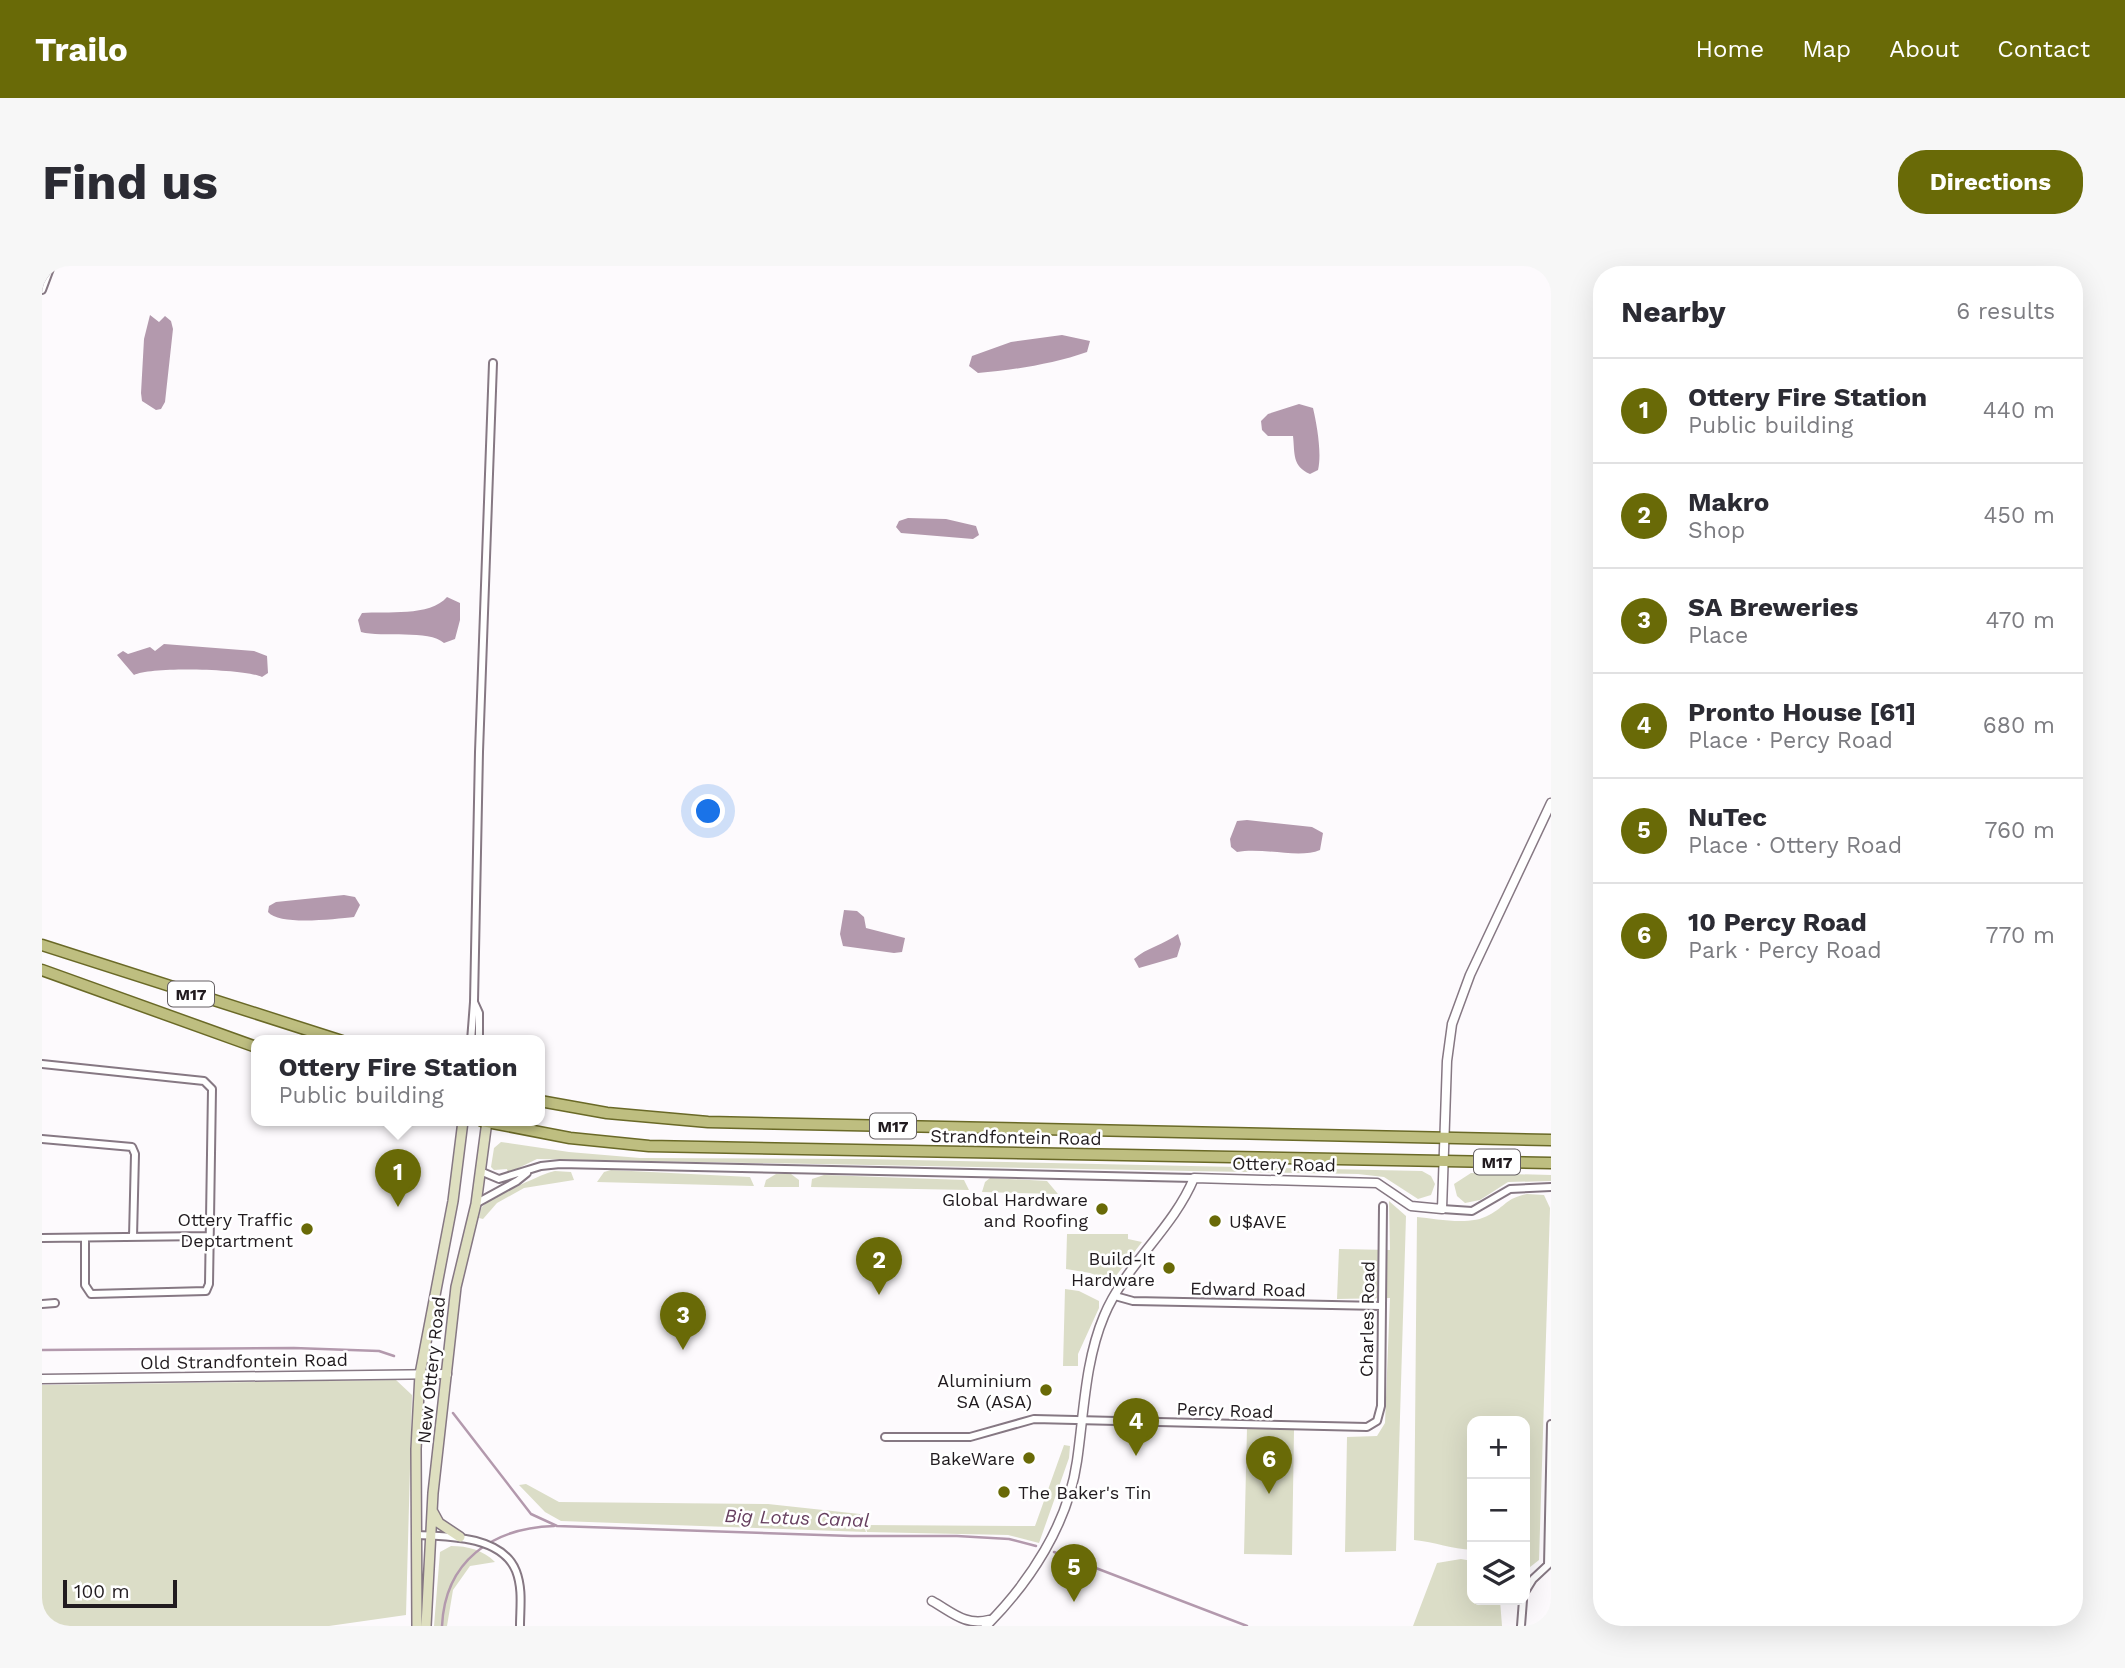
<!DOCTYPE html>
<html lang="en">
<head>
<meta charset="utf-8">
<style>
  :root { --surface:#fff; --page:#f7f7f7; --text:#2b2b33; --muted:#7c7c81; --line:#e1e1e2; --accent:#696a07 }
  body { margin:0; font-family:"Work Sans",sans-serif; background:var(--page); color:var(--text) }
  .controls { position:absolute; right:21px; bottom:21px; display:grid; overflow:hidden; border-radius:14px; box-shadow:0 7px 28px #0002 }
  .controls button { width:63px; height:63px; display:grid; place-items:center; padding:0; border:0; border-bottom:2px solid var(--line); background:var(--surface); color:var(--text); font:35px sans-serif }
  .scale { position:absolute; left:21px; bottom:18px; width:114px; box-sizing:border-box; padding-left:7px; border:4px solid #211b1f; border-top:0; font-size:19px; line-height:24px; white-space:nowrap; color:#211b1f; -webkit-text-stroke:5px #fff; paint-order:stroke }
  .you { position:absolute; left:667px; top:546px; width:24px; height:24px; margin:-18px; border:5px solid #fff; border-radius:50%; background:#1a73e8; box-shadow:0 0 0 10px #1a73e833 }
  .badge { display:grid; place-items:center; width:46px; height:46px; border-radius:50%; background:var(--accent); color:#fff; font-size:23px; font-weight:700 }
  .pin { position:absolute; translate:-50% -58px; filter:drop-shadow(0 2px 4px #0008) }
  .pin::after { content:''; position:absolute; top:37px; width:24px; height:21px; background:inherit; clip-path:polygon(0 0,100% 0,50% 100%) }
  .popup { position:absolute; left:209px; top:769px; width:294px; height:91px; box-sizing:border-box; display:grid; place-content:center; border-radius:14px; background:var(--surface); filter:drop-shadow(0 2px 5px #0005); font-size:23px; white-space:nowrap; color:var(--muted) }
  .popup b { font-size:26px; color:var(--text) }
  .popup::after { content:''; position:absolute; left:50%; top:100%; margin-left:-14px; border:14px solid transparent; border-top-color:var(--surface) }
  .list { margin:0; padding:0; list-style:none }
  h2 { display:flex; justify-content:space-between; align-items:center; height:91px; margin:0; padding:0 28px; font-size:30px }
  h2 small { font-size:23px; font-weight:400; color:var(--muted) }
  .list li { display:grid; grid-template-columns:46px 1fr auto; gap:21px; align-items:center; box-sizing:border-box; height:105px; padding:0 28px; border-top:2px solid var(--line) }
  .list b { display:block; font-size:26px; white-space:nowrap }
  .list p { margin:0; font-size:23px; white-space:nowrap; color:var(--muted) }
  .list em { font-size:23px; font-style:normal; color:var(--muted) }
  .icon { flex:none; width:38px; height:38px; fill:none; stroke:currentColor; stroke-width:2; stroke-linecap:round; stroke-linejoin:round }
  .map { position:relative; flex:none; width:1509px; height:1360px; overflow:hidden; border-radius:28px }
  header { display:flex; align-items:center; gap:42px; box-sizing:border-box; height:98px; padding:0 35px; background:var(--accent); color:#fff }
  header strong { font-size:33px }
  nav { display:flex; gap:38px; margin-inline-start:auto; font-size:24px }
  .intro { display:flex; align-items:center; justify-content:space-between; box-sizing:border-box; height:168px; padding:0 42px }
  h1 { margin:0; font-size:49px }
  .button { padding:18px 32px; border-radius:28px; background:var(--accent); color:#fff; font-size:24px; font-weight:700 }
  main { display:flex; gap:42px; padding:0 42px }
  aside { flex:1; background:var(--surface); border-radius:28px; box-shadow:0 7px 28px #0002 }
  .map>svg:first-child { display:block }
  .green { fill:#dbddc7 }
  .water { fill:#b399ad }
  .lines { fill:none; stroke-linecap:round; stroke-linejoin:round }
  .stream { stroke:#b399ad; stroke-width:2.5 }
  .minor-casing { stroke:#867883; stroke-width:10 }
  .tertiary-casing { stroke:#867883; stroke-width:11 }
  .secondary-casing { stroke:#867883; stroke-width:12 }
  .primary-casing { stroke:#6a6927; stroke-width:13 }
  .minor { stroke:#fff; stroke-width:6 }
  .tertiary { stroke:#fff; stroke-width:8 }
  .secondary { stroke:#dedfc0; stroke-width:9 }
  .primary { stroke:#bebe80; stroke-width:10 }
  .poi-dot { fill:#696a07; stroke:#fff; stroke-width:2.5 }
  .labels { text-anchor:middle; dominant-baseline:central; stroke-width:5; stroke-linejoin:round; paint-order:stroke }
  .shield { fill:#fff; stroke:#645f62; stroke-width:2 }
  .shield-label { font-size:16px; font-weight:bold; fill:#211b1f }
  .street-label { font-size:18px; fill:#211b1f; stroke:#fff }
  .poi-label { font-size:18px; fill:#211b1f; stroke:#fff; text-anchor:end }
  .water-label { font-size:19px; font-style:italic; fill:#663f5f; stroke:#fff }
</style>
</head>
<body>
<header>
<strong>Trailo</strong>
<nav><a>Home</a><a>Map</a><a>About</a><a>Contact</a></nav>
</header>
<div class="intro"><h1>Find us</h1><a class="button">Directions</a></div>
<main>
<div class="map">
<svg width="1509" height="1360" viewBox="0 0 1509 1360">
  <rect width="100%" height="100%" fill="#fdfafd"/>
  <path class="green" d="M459,876l68,10 71,6 223,1 559,12 9,5 4,8 -4,11 -13,4 -34,-22 -26,-3 -821,-15 -29,14 -1,-4 -13,1 -3,-3 3,-19z
    M569,904l139,7 4,9 -157,-4 7,-10z
    M513,905l16,1 3,8 -50,8 -27,15 -14,16 -4,-1c1,-4 1,-8 3,-11 5,-7 63,-35 73,-36z
    M1429,907l80,2v6l-43,1 -28,18 -15,3 -8,-7 -3,-12z
    M734,908h15l8,6v7h-35l2,-7z
    M782,909l140,5 5,10 -158,-3 1,-8z
    M948,912l57,3 11,13 -76,-2 3,-10z
    M1485,928l17,1 6,13 -11,352 -14,11v-150h-53v129c-20,-1 -37,-8 -58,-10l3,-323c20,2 54,9 72,-2 17,-9 17,-17 38,-21z
    M1347,935l17,15 -10,335 -51,1 2,-115 30,-1 8,-13 5,-125 -53,1 2,-50 51,1z
    M1025,968h61v5l14,3 -30,39 -22,-8 -24,-4z
    M1023,1023l14,2 20,10v7l-21,46v12h-15z
    M354,1114l16,15 -6,220 -77,11h-287v-241z
    M1205,1162l47,2 -2,125 -48,-1z
    M1022,1179l6,1 -1,12 -30,85 -31,-8 -141,-3 -2,-7 170,1z
    M484,1218l33,18 209,2 92,10 6,18 -305,-11 -16,-9 -26,-27z
    M409,1280c17,0 32,4 44,16l-25,4 -17,24 -6,36h-13l6,-74z
    M1419,1293l11,2v39h28l2,26h-89l24,-63z"/>
  <path class="water" d="M108,49l9,7 6,-6 6,5 2,8 -8,73 -4,7 -5,1 -14,-9 -1,-8 3,-54z
    M1020,69l28,6 -3,11c-34,12 -74,18 -109,21l-9,-7 3,-10 39,-14z
    M1257,138l14,4c4,17 9,46 5,62l-8,4c-18,-8 -15,-20 -17,-38h-25l-6,-6 -1,-9 7,-7z
    M866,252l38,1 30,7 3,9 -6,4 -72,-6 -5,-6 3,-6z
    M405,331l13,6v17l-5,19 -11,4c-15,-14 -62,-5 -83,-11l-3,-12 4,-7c24,-2 68,4 85,-16z
    M122,378l90,7 13,5 1,17 -6,4c-16,-8 -110,-11 -128,-2l-17,-20 6,-4 5,3 22,-7 5,4z
    M1205,554l65,7 11,6 -3,17c-21,9 -57,-3 -83,2l-6,-5 -1,-8 7,-18z
    M302,629l11,2 5,8 -6,12c-19,2 -75,9 -86,-5l1,-6 7,-4z
    M802,644l13,1 7,6 2,11 39,10 -3,14 -8,1 -51,-7 -3,-12z
    M1136,668l3,10 -4,13 -38,11 -5,-9c12,-11 31,-15 44,-25z"/>
  <g class="lines">
    <path class="stream" d="M0,1084l252,-2 85,3 15,5
      M411,1147l78,101 26,12 294,10h106l52,3 27,7
      M1012,1286l193,74
      M400,1360c3,-65 50,-98 112,-100"/>
    <g class="minor-casing">
      <path id="minor" d="M0,24l9,-24
        M432,736l5,11v28
        M429,775l3,-39 5,-250 14,-389
        M0,798l162,17 8,8 -3,195 -3,7 -115,3 -6,-9v-47
        M0,873l90,8 3,7 -2,83
        M438,905l19,8 42,-13 19,-2 634,14
        M435,937l40,-22 10,-8
        M1400,943l30,2 38,-22 41,-2
        M0,972l166,-2
        M1073,1030l18,5 248,5
        M0,1038l13,-1
        M843,1171h85l64,-18 333,8 10,-6 4,-15 2,-200
        M376,1269c30,1 84,1 98,36 7,18 4,37 4,55
        M1506,1299l3,-141
        M1483,1326l8,-13 15,-14
        M1479,1360l2,-26"/>
    </g>
    <g class="tertiary-casing">
      <path id="tertiary" d="M0,1113l405,-5
        M890,1335c20,11 33,25 57,19
        M944,1360c44,-44 82,-102 91,-165 7,-48 8,-100 27,-145 21,-51 69,-87 90,-138l183,5 34,23 31,3 5,-148 5,-37 18,-49 81,-172"/>
    </g>
    <g class="secondary-casing">
      <path id="secondary" d="M391,1246l6,11 21,14
        M375,1360l-1,-177 4,-75 33,-173 10,-80
        M384,1360l7,-133 23,-206 20,-83 11,-83"/>
    </g>
    <g class="primary-casing">
      <path id="primary" d="M0,679l300,96
        M0,704l214,77
        M498,835l67,12 101,9 843,18
        M440,855l88,17 79,8 902,17"/>
    </g>
    <use href="#minor" class="minor"/>
    <use href="#tertiary" class="tertiary"/>
    <use href="#secondary" class="secondary"/>
    <use href="#primary" class="primary"/>
  </g>
  <g class="poi-dot">
    <circle cx="1060" cy="943" r="7"/>
    <circle cx="1173" cy="955" r="7"/>
    <circle cx="265" cy="963" r="7"/>
    <circle cx="1127" cy="1002" r="7"/>
    <circle cx="1004" cy="1124" r="7"/>
    <circle cx="987" cy="1192" r="7"/>
    <circle cx="962" cy="1226" r="7"/>
  </g>
  <g class="labels">
    <g class="shield">
      <rect x="126" y="715.5" width="46" height="25" rx="5"/>
      <rect x="828" y="847.5" width="46" height="25" rx="5"/>
      <rect x="1432" y="883.5" width="46" height="25" rx="5"/>
    </g>
    <g class="shield-label">
      <text x="149" y="728">M17</text>
      <text x="851" y="860">M17</text>
      <text x="1455" y="896">M17</text>
    </g>
    <g class="street-label">
      <text transform="translate(974 871) rotate(1)">Strandfontein Road</text>
      <text transform="translate(1242 898) rotate(1)">Ottery Road</text>
      <text transform="translate(1206 1023) rotate(1)">Edward Road</text>
      <text transform="translate(1325 1053) rotate(-89)">Charles Road</text>
      <text transform="translate(202 1095) rotate(-1)">Old Strandfontein Road</text>
      <text transform="translate(389 1104) rotate(-84)">New Ottery Road</text>
      <text transform="translate(1183 1144) rotate(2)">Percy Road</text>
    </g>
    <g class="poi-label">
      <text x="1046" y="933">Global Hardware<tspan x="1046" dy="21">and Roofing</tspan></text>
      <text x="251" y="953">Ottery Traffic<tspan x="251" dy="21">Deptartment</tspan></text>
      <text x="1187" y="955" text-anchor="start">U$AVE</text>
      <text x="1113" y="992">Build-It<tspan x="1113" dy="21">Hardware</tspan></text>
      <text x="990" y="1114">Aluminium<tspan x="990" dy="21">SA (ASA)</tspan></text>
      <text x="973" y="1192">BakeWare</text>
      <text x="976" y="1226" text-anchor="start">The Baker's Tin</text>
    </g>
    <g class="water-label">
      <text transform="translate(755 1252) rotate(2)">Big Lotus Canal</text>
    </g>
  </g>
</svg>
<div class="controls">
<button>+</button>
<button>−</button>
<button><svg class="icon" aria-label="layers" viewBox="0 0 24 24"><path d="M12 4l9 5-9 5-9-5zM3 14l9 5 9-5"/></svg></button>
</div>
<div class="scale">100 m</div>
<div class="you"></div>
<div class="pin badge" style="left:356px;top:941px">1</div>
<div class="popup"><b>Ottery Fire Station</b>Public building</div>
<div class="pin badge" style="left:837px;top:1029px">2</div>
<div class="pin badge" style="left:641px;top:1084px">3</div>
<div class="pin badge" style="left:1094px;top:1190px">4</div>
<div class="pin badge" style="left:1032px;top:1336px">5</div>
<div class="pin badge" style="left:1227px;top:1228px">6</div>
</div>
<aside>
<h2>Nearby<small>6 results</small></h2>
<ul class="list">
<li><span class="badge">1</span><div><b>Ottery Fire Station</b><p>Public building</p></div><em>440 m</em></li>
<li><span class="badge">2</span><div><b>Makro</b><p>Shop</p></div><em>450 m</em></li>
<li><span class="badge">3</span><div><b>SA Breweries</b><p>Place</p></div><em>470 m</em></li>
<li><span class="badge">4</span><div><b>Pronto House [61]</b><p>Place · Percy Road</p></div><em>680 m</em></li>
<li><span class="badge">5</span><div><b>NuTec</b><p>Place · Ottery Road</p></div><em>760 m</em></li>
<li><span class="badge">6</span><div><b>10 Percy Road</b><p>Park · Percy Road</p></div><em>770 m</em></li>
</ul>
</aside>
</main>
</body>
</html>
